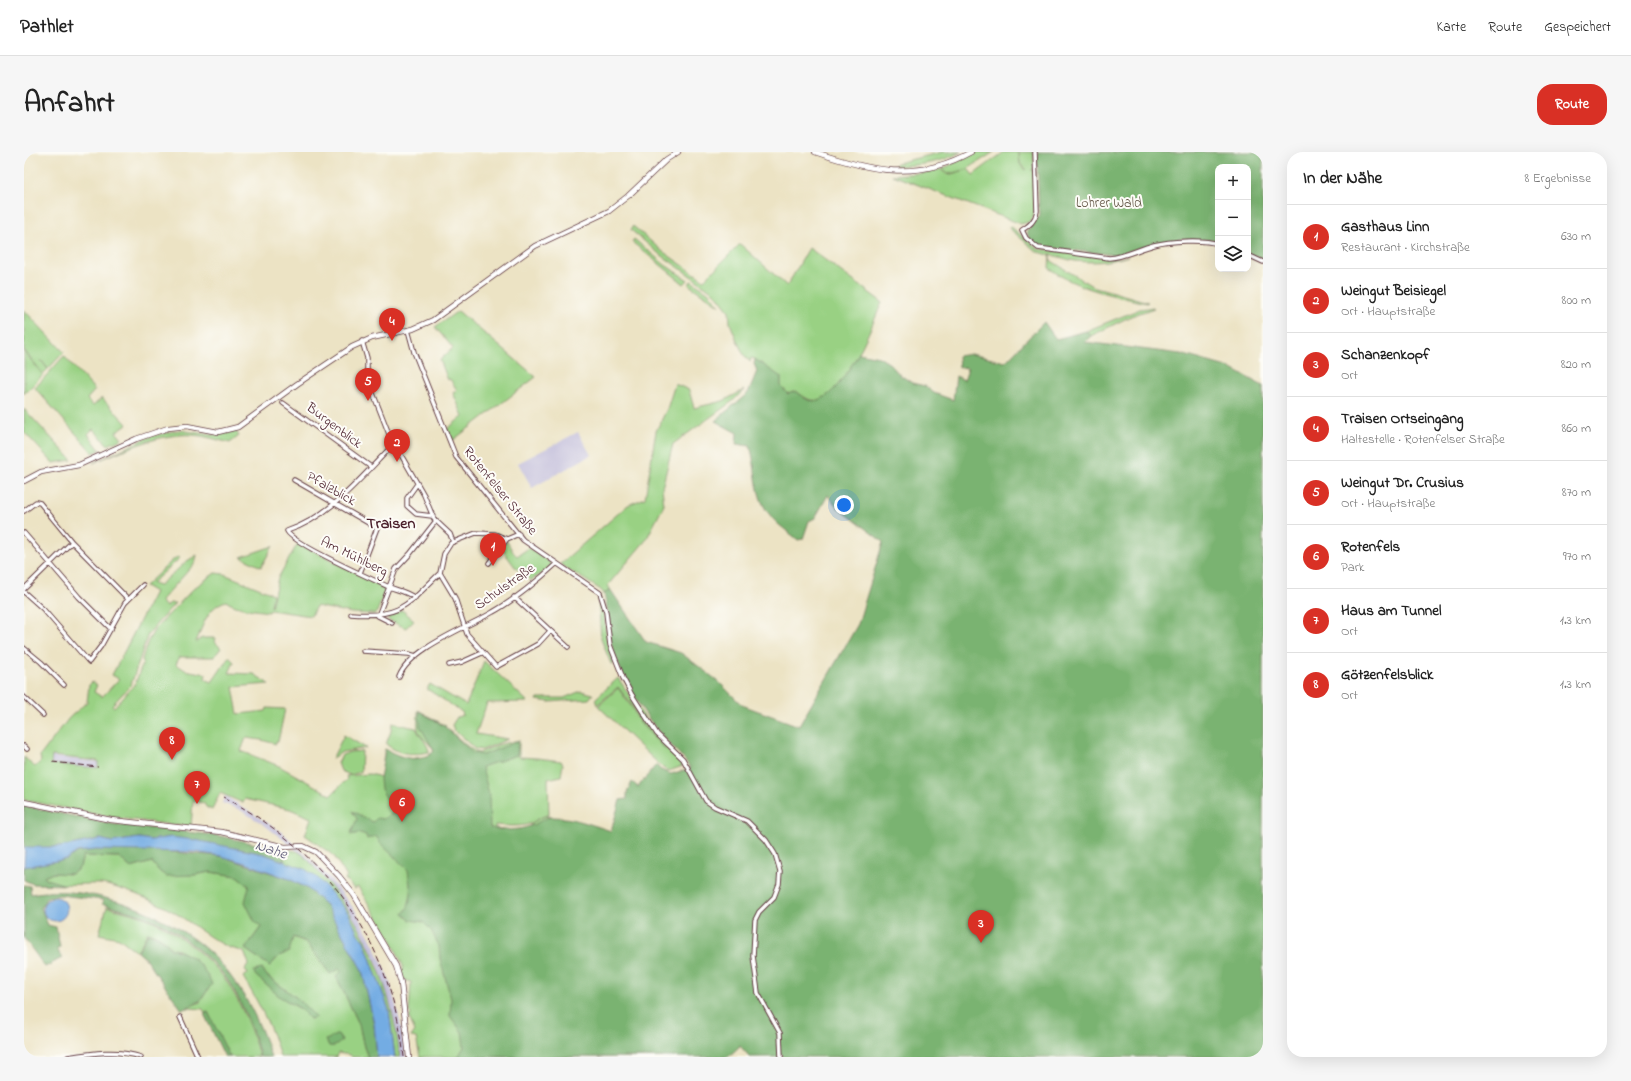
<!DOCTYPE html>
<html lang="de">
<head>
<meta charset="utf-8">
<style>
  :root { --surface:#fff; --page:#f6f6f6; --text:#222; --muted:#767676; --line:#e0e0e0; --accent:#d93025 }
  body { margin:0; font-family:"Indie Flower",sans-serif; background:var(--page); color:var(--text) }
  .controls { position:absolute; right:12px; top:12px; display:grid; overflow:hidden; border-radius:8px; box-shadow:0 4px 16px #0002 }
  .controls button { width:36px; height:36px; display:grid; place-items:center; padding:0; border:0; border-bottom:1px solid var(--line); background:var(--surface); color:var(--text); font:20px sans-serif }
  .you { position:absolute; left:820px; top:353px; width:14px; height:14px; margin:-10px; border:3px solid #fff; border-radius:50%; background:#1a73e8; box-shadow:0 0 0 6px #1a73e833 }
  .badge { display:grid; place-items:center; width:26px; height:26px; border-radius:50%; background:var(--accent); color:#fff; font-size:13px; font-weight:700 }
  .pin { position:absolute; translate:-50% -33px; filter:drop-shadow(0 1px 2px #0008) }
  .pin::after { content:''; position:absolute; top:21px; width:14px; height:12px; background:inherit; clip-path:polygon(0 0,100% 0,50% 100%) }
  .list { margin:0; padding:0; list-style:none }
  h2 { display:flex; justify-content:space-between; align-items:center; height:52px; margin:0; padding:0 16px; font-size:17px }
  h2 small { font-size:13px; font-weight:400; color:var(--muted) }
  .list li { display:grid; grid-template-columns:26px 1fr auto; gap:12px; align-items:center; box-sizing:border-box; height:64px; padding:0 16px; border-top:1px solid var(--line) }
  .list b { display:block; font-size:15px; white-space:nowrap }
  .list p { margin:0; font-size:13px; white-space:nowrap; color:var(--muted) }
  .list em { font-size:13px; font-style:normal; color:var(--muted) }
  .icon { flex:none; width:22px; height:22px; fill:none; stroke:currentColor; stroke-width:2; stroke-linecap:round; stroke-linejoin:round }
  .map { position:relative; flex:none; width:1239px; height:905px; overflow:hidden; border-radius:16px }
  header { display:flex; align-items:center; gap:24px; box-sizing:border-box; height:56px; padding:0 20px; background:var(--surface); border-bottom:1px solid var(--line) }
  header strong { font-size:19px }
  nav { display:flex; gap:22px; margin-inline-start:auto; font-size:14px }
  .intro { display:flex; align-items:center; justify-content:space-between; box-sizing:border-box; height:96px; padding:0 24px }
  h1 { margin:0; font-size:28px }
  .button { padding:10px 18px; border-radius:16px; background:var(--accent); color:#fff; font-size:14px; font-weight:700 }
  main { display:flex; gap:24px; padding:0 24px }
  aside { flex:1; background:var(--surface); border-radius:16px; box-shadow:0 4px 16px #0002 }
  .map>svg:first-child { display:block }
  .industrial { fill:#c4c0db }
  .green { fill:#99d183; stroke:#727857; fill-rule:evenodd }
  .forest { fill:#7ab371; stroke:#62694e }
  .water { fill:#73ace3; stroke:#5e6687 }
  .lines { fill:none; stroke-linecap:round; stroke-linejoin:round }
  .street-casing { stroke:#623c42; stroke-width:5.5 }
  .secondary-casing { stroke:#623c42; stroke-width:6 }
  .street { stroke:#fff; stroke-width:3.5 }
  .secondary { stroke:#fff; stroke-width:4.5 }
  .rail { stroke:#4a1f2b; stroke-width:1; stroke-dasharray:6 3; stroke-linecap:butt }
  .labels { text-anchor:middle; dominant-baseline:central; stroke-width:4; stroke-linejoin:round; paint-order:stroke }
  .park-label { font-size:14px; fill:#625445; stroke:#fdfcf7 }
  .street-label { font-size:14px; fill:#4a1f2b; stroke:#fdfcf7 }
  .water-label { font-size:15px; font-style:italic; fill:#5a5775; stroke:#fdfcf7 }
  .quarter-label { font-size:16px; font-weight:bold; fill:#4a1f2b; stroke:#fdfcf7 }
</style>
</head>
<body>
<header>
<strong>Pathlet</strong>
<nav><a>Karte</a><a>Route</a><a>Gespeichert</a></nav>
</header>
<div class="intro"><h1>Anfahrt</h1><a class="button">Route</a></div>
<main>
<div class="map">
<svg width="1239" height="905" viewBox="0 0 1239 905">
  <rect width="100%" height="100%" fill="#fdfcf7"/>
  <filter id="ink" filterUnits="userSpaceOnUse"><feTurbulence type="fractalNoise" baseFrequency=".025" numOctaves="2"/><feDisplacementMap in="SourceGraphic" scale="8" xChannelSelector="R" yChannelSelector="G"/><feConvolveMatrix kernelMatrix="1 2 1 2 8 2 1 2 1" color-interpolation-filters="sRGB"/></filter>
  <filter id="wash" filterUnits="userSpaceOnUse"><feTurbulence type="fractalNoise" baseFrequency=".012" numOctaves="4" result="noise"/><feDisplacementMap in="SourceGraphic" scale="16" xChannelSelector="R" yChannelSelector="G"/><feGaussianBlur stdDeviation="0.9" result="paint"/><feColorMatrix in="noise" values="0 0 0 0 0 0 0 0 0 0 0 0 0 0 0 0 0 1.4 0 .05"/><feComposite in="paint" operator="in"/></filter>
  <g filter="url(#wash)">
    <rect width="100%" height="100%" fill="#ece3c4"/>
    <path class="industrial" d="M554,280l13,23 -59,33 -14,-25z
      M28,605l46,5v6l-47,-4z
      M201,644l57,36 48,46 25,32 21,39 13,30 11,42 6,36h-6l-3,-22 -19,-70 -13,-27 -21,-35 -46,-52 -35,-27 -23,-14 -18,-7z"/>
    <path class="green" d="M918,0h19c-20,11 -44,14 -67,14l3,-3z
      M953,0h17l-28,18 -18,4 -6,-5z
      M980,0h14c3,8 -1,14 9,18l-7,-6 -1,-12h14l2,17 -4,1h4v40l-2,7 -4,5 -8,2 -129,-49 32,-2 16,-4 8,6 20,-6 5,6z
      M609,74l29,25 42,29 36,-36 47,42 22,-38 73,54c-10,24 -36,88 -61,97 -10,4 -17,-2 -25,-8l-8,3 -33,-35 -4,-1 -1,4 -6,-7 -6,-12 -8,-20 -1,-12 -13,-17 -59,-42 -26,-22z
      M986,74l28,23 80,9 10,-2c-17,6 -35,7 -53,5 -8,-1 -16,-5 -25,-6v5l42,26 56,16 -1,1c-32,-7 -71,-14 -98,-35l1,-13 -13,-3 -28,-24z
      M610,87l31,26 23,15 -4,4 -52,-42z
      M667,129l17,11 12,14 -31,-21z
      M1129,155l1,1 -23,8 -40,20 -5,-5 54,-22z
      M0,158l40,42 -16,17 -7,-9 7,9 -5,5 -19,-24z
      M434,159l78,66 -84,64 -5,-12 16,-13 -10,-23 4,-3 -7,-11 -2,1 -8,-20 13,-12 -18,-21z
      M0,199l19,24 -19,19z
      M40,204l31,34 -8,9 6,7 9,-8 25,26 -11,8 6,7 -14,6 -15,-16 -5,5 12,16 -7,3 -58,-65z
      M651,232l14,6 5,18 29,-7 21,-11 -11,11 -60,43 -11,44 2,17 -18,35 -38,45 2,4 -6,5 -3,-4 -41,-26 68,-59 17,-7 11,-67 11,-22z
      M0,257l48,51 -19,3 -29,-31z
      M155,278l33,5 24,-4 3,5 -9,7c-12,-3 -25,-7 -37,-8 -31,-3 -72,16 -100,28l58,-27z
      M483,389l6,11 4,4 12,-8 22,15v4l-20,14 -16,-14 -14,-19z
      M274,391l88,45 -9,24 -3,2 -22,-1 -36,-7 -5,10 -41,-6 -1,2c-13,-2 -33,-3 -43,-11 -19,6 -23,25 -30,41l6,-4h14l-1,4 6,6 -7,9h-34l-4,7 9,6 21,4 -1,5 7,3 17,-25 5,5 -5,11 25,1 15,10 -36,3 5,27 28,-3 1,-3 18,1 -7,33h-2v2l-15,-4 -15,-2 -5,13 38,15 52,29 16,-16 -1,-3 24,-2 11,3 4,-28 13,7 11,3 25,-4c1,-10 -13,-15 -16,-25 -1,-6 0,-14 0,-20l28,16 -2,3c14,5 21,19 35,24l19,-8 21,-5v17l18,1 24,3 2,3 -2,12 -13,3 1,36c-9,1 -12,6 -20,9 -9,3 -25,2 -34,1v3l23,3 9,-3 9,-8 9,-4 41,7 77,234h-243l-4,-19 -5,-1 4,-6 -6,-13 2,-4 -2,-2 2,-30 -8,-2 -3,-11 3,1v-4l-11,-25 -34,-54 -4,2 -9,-10 2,-2 -13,-21 -29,-21 6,-17 -21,-9 -45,-10 -2,4 -23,-10 -8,17 -6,-3 -2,-4 -11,-2 -2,26 -81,-10 -86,-17v-43l11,10 6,-6 -1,-5 29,-38 18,-16 2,-17 3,-3 5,3 -3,7 8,5 17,-18 -7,-4 43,-83 -10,-6 29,-27 5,-3 1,2 -28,25 7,3 28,-25 10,-6 -2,8 -34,38 5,6 4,-4h5l-27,31 -17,51 -19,20 2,2 21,-23 8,-21 -1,-4 6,-18 7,-12 39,-41 21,-15 9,1 49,20 -2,13 7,-29zM28,604l46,5v7l-47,-4z
      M249,394l-12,21 -20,-10z
      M576,444l4,16 3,29 7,20v2l-3,1 -10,-25 -3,-42z
      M378,458l12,10 -8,8 -18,-8v-4z
      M460,509l44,41 -41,1 -11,31 32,5 -26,11 -7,-1 -21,-19 -2,-5 5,-8 6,-2 -1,-3 -35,-23 3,-5 36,21z
      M594,526l37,55 21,22 7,11 -14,5 -6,-3 -65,-62 20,-18 15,21 6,13 27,28 -26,-28 -6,-14 -16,-21 -21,18 -2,-6z
      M557,539l12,3 -4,5 -40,3 -12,-2 1,-2h26z
      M368,571l24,5c3,8 12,15 13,24 -16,3 -30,3 -43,-8l5,-13z
      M320,583l22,13 -24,4 -10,7z
      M338,599l-1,21 -11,3 -9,-4 -3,-8 4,-8 8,-3z
      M260,698c4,0 11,0 15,2 9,6 17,18 25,26 44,51 68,112 76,179h-5l-6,-47 -25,-69 -6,-7 -10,-20 -43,-45 -21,-7z
      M59,704l36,1 12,11 21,-6 8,10 34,3 16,-3 27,4 12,10 12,41 -16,22 25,17 9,-10 9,-4 5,-15 13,5 8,11 29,18 -7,5 23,48 5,23 4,10h-17l-1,-2 -12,-2 -1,4h-57c-7,-28 -22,-55 -37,-80l5,-3 -3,-5 4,-5 -5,-12c-7,-3 -14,-3 -20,-7 -16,-8 -29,-19 -44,-29 -22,-14 -47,-24 -73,-31 -17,-4 -52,5 -63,-8l9,-4 19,1 8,-7zM238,817l5,7 30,22 19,19 -6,2 -9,-10 -11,-6 -34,-28z
      M83,755c17,5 37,8 52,17 20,11 40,27 56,43 19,19 38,63 44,90h-31l-20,-45 -3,1 -2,-4 -16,-1 13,-6 10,-16 -8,-18 -23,-18 -8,-1c-6,-10 -12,-13 -23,-17l-11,20 -18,-14 -20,-4z"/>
    <path class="forest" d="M1013,0h226v108l-15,-7v-86h-30v73l-37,-1 -28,5 -37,11 -75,-8 -12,-8 -2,-8 12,-15z
      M1020,170l12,17 30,-8 5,5 -6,6 96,12 49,14 33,18v671h-480l-2,-4 -3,4h-28l-10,-11 -12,11h-270l6,-10 -2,-15 -12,-16 1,-17 -11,-40 -1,-13 -8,-16 -8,-8 -13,-2 -7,-6 5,-7 3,-13 -3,-24 -28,-27 -4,-7 -9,3 -1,-4 -6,-2 -10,2 7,-16 -5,-8 21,11 4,-4 6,1 11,-7 -13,-23 -1,-10 5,-30c14,8 36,16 49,2l-14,-25 -1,-15 25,15 29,27 10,2 35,-14 -1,14 -35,12 7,27 1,34c13,2 27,3 40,-2 8,-2 13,-9 23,-9 19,0 40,8 58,14l9,-31 7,-1v-7l5,-10 6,5 18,-22 5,5 10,4 20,-6c-8,-11 -16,-18 -25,-28 -23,-25 -46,-64 -55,-97 -4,-16 -2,-33 -7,-49l6,-5 36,53 35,11 37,28 24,24 57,21 59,-102 25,-82 -46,-35 -9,-12 -13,23 -6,3 -6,18 -5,1c-9,-8 -21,-15 -28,-25 -16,-18 -13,-47 -20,-69l-14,-2 1,-11 -22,-12 33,-28 9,-22 -3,-7 1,-5 26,18v9l7,8 8,-3c4,3 7,6 10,8 22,11 44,-32 53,-46l20,4 11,7 9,10 13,9 13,3 9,7 19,7 3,-24 8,4 4,-12 -9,-1 -1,-11 13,-2 34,8z
      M0,654l88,18 103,11 69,15v12l-20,-8 -20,-4 -73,-13 -20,3 -12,-2 -27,4 -12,-3 -39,8 -37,1z
      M72,698h50l75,6 68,23 18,9 19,17 36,65 12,54 3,33h-9l-4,-10 -5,-23 -23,-48 6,-5 -3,-2 -9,5 -24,-32 -13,-5 -4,15 -10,4 -9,10 -25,-17 16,-22 -6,-5 -10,-20 4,-16 -12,-10 -27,-4 -16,3 -28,1 -6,-4 -8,-10 -21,6 -12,-11 -36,-1 -3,11 -8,7 -19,-1 -9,4 2,2 20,6 -33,-1 -9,-4v-13l43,-8 10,-7z
      M0,733l6,1 1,8c62,-12 149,23 190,70 23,27 40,59 50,93h-11c-6,-27 -24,-71 -44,-91 -14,-14 -38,-34 -56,-43 -17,-9 -39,-13 -58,-19l1,-4 -43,-5 -13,2 -6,11 7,17 8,2 4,20 -3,2 5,9 -17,9 -21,-29z
      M124,781c11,3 17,7 23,16 22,5 31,15 41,35l-12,17 -18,9 -37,-52 -7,-6z
      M238,817l5,7 30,22 19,19 -6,2 -9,-10 -21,-12 -25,-22 -1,-4z
      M184,860l22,45h-5l-21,-43z
      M314,882l4,6c-4,5 -7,7 -13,6l-3,-6z"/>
    <path class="water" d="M147,685l24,3 69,14 41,15 13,9 17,19 14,17 9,20 6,7 25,69 6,47h-18l-3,-33 -12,-54 -36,-65 -19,-17 -18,-9 -41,-15 -27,-8 -27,-4 -98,-2 -19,2 -10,7 -43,8 1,-20h36l39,-8 12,3 27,-4 12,2z
      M19 757a12 12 0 1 1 24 0a12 12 0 1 1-24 0Z"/>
  </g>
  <g filter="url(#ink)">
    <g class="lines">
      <g class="street-casing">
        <path id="street" d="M1011,0l2,59c-2,10 -7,14 -15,19l4,8 12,10 71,10c16,-1 29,-9 45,-13 15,-4 49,-6 64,-1
          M1224,103l15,7
          M384,178l6,22 42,105 67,83 77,53 6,19 4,33 13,33 9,17 25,39 26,25 23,42 9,6 32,14 19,19 9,14 5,17 -1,13 -5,13 -15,15 -4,8 -2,36 5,37 22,40 1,24
          M338,189l5,17v20l22,56 35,61 10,24 16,15 3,8
          M259,251l88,64
          M370,292c-32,32 -62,72 -107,87 4,12 87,49 102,56 8,3 19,5 26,11
          M270,328l83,48 -17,45
          M393,332l-10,14v8l9,8 16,2
          M0,359l12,-9 4,1 32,39 56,57
          M0,381l55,64 32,32
          M495,382l-12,5 -12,-5 -19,-1 -25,10 -7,11 -4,19 15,25 12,36 29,33 42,-23 12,-13
          M465,411l18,-24
          M0,437l48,-47
          M0,440l19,17 46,53 12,-16 24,-43 18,-18
          M490,445l54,50
          M327,462c50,4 56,-9 89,-41
          M354,464l18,-47 14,-15 25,-32
          M354,464l14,7
          M0,496l17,14 23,23
          M339,499l46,3 7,2
          M425,513l13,-3 20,-9
          M375,525c11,-29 69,-50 94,-65 20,-11 47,-33 63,-48
          M0,545l19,18
          M0,594l3,3
          M156,865l18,40
          M44,905c24,-4 50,-8 73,0"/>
      </g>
      <g class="secondary-casing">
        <path id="secondary" d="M791,0c55,19 102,30 156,0
          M0,329l17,-9 38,-7 57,-26 32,-11 19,-2 31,6 20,-5 59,-43 55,-37 20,-9 41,-9 20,-9 102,-74 74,-35 19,-15 39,-37 11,-7
          M0,650l87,18 111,12 63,15 18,-1 13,6 23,24 15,19 42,71 5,17 8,74"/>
      </g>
      <use href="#street" class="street"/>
      <use href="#secondary" class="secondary"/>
      <path class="rail" d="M28,610l46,5
        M200,645c104,56 166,143 180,260"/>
    </g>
  </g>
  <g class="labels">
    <g class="park-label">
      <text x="1085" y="51">Lohrer Wald</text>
    </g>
    <g class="street-label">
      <text transform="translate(310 274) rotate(37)">Burgenblick</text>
      <text transform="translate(307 337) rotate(30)">Pfalzblick</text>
      <text transform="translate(476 339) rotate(51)">Rotenfelser Straße</text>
      <text transform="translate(330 405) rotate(26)">Am Mühlberg</text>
      <text transform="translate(481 435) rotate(-35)">Schulstraße</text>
    </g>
    <g class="water-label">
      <text transform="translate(247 698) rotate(18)">Nahe</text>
    </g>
    <g class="quarter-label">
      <text x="367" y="372">Traisen</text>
    </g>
  </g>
</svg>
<div class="controls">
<button>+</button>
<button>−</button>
<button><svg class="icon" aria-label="layers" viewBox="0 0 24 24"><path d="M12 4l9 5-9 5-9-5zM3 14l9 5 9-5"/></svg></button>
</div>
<div class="you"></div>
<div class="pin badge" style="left:469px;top:414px">1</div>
<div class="pin badge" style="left:373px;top:310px">2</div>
<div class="pin badge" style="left:957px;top:791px">3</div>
<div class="pin badge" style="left:368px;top:189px">4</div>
<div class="pin badge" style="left:344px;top:249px">5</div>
<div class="pin badge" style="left:378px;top:670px">6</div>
<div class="pin badge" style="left:173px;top:652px">7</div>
<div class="pin badge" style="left:148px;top:608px">8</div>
</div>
<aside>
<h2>In der Nähe<small>8 Ergebnisse</small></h2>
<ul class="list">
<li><span class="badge">1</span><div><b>Gasthaus Linn</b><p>Restaurant · Kirchstraße</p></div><em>630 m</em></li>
<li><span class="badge">2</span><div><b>Weingut Beisiegel</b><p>Ort · Hauptstraße</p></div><em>800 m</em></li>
<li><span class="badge">3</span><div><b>Schanzenkopf</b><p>Ort</p></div><em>820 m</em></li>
<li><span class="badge">4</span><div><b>Traisen Ortseingang</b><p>Haltestelle · Rotenfelser Straße</p></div><em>860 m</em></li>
<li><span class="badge">5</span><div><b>Weingut Dr. Crusius</b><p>Ort · Hauptstraße</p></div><em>870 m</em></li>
<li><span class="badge">6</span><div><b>Rotenfels</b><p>Park</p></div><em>970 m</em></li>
<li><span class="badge">7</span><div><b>Haus am Tunnel</b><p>Ort</p></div><em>1.3 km</em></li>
<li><span class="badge">8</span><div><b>Götzenfelsblick</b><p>Ort</p></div><em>1.3 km</em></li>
</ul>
</aside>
</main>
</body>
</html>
